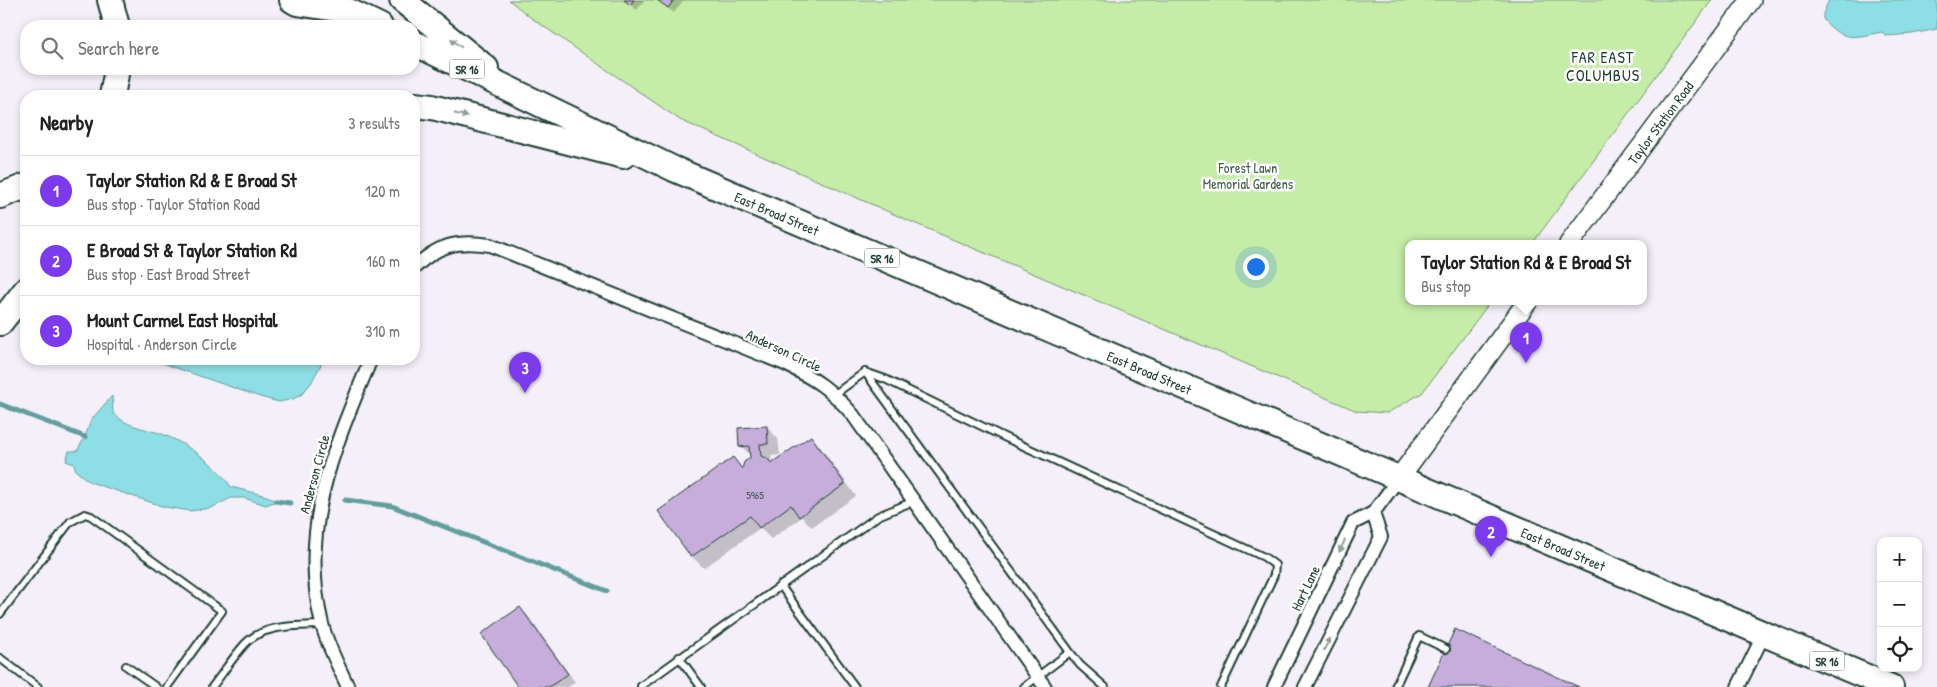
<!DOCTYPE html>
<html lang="en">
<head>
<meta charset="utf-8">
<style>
  :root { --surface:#fff; --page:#f6f6f6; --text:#222; --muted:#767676; --line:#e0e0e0; --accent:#7c3aed }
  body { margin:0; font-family:"Patrick Hand",sans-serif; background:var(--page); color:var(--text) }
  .controls { position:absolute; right:15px; bottom:15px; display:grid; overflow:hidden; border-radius:10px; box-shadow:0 2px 8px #0003 }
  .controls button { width:45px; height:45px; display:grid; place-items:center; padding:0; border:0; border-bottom:1px solid var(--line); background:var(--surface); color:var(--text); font:25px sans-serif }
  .you { position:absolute; left:1255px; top:266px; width:18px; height:18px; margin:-12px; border:4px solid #fff; border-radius:50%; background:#1a73e8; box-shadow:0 0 0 8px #1a73e833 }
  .badge { display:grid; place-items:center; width:32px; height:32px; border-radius:50%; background:var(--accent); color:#fff; font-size:16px; font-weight:700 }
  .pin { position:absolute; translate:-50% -41px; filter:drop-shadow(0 1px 2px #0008) }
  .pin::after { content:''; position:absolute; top:26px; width:18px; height:15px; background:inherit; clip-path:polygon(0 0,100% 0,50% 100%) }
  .popup { position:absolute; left:1405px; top:240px; width:242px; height:65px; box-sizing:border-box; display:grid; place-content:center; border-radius:10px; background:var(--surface); filter:drop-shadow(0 1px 4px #0005); font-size:16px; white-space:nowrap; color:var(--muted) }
  .popup b { font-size:19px; color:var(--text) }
  .popup::after { content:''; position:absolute; left:50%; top:100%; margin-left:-10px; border:10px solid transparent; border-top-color:var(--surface) }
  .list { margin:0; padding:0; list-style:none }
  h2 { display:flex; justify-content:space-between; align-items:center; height:65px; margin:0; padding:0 20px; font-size:21px }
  h2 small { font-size:16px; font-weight:400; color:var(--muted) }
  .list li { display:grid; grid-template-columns:32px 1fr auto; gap:15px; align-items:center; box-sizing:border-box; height:70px; padding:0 20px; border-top:1px solid var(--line) }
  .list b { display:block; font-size:19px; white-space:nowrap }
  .list p { margin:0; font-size:16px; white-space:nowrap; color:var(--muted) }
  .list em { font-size:16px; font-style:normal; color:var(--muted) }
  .icon { flex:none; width:28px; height:28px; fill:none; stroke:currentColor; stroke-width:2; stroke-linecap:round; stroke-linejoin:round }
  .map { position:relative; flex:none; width:1937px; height:687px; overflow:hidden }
  .search { position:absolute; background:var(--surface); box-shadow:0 2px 8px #0003; left:20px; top:20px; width:400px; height:55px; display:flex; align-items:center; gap:12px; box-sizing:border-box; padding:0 18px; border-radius:20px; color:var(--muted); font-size:19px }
  .panel { position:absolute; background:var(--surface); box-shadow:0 2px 8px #0003; left:20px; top:90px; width:400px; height:275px; border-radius:20px }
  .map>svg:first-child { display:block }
  .green { fill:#c5eda8; stroke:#72956e }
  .water { fill:#8ddfe5; stroke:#619e9e }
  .shadow { fill:#0003 }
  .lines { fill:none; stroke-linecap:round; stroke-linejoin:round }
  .stream { stroke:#619e9e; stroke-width:5 }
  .building { fill:#c7addb; stroke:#1f3d34 }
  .lane-casing { stroke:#1f3d34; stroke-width:10 }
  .street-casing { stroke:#1f3d34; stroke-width:16 }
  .secondary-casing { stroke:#1f3d34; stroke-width:22 }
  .highway-casing { stroke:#1f3d34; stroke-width:28 }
  .lane { stroke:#fff; stroke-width:6 }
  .street { stroke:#fff; stroke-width:12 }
  .secondary { stroke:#fff; stroke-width:19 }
  .highway { stroke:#fff; stroke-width:24 }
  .oneway { fill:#8f9e9a }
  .labels { text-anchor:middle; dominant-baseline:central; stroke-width:5; stroke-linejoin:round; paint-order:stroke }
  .number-label { font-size:11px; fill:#49595e }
  .shield { fill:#fff; stroke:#627771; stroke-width:1 }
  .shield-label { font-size:12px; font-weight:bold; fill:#1f3d34 }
  .street-label { font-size:14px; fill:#1f3d34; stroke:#fff }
  .park-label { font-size:14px; fill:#40604b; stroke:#fff }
  .quarter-label { font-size:16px; letter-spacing:1px; fill:#1f3d34; stroke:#fff }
</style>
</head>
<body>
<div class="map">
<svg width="1937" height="687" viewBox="0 0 1937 687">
  <rect width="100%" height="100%" fill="#f4eff8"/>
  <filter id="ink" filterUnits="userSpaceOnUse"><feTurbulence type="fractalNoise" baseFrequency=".02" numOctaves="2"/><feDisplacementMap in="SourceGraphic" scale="10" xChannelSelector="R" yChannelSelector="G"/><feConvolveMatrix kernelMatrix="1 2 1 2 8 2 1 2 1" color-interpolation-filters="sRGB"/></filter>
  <g filter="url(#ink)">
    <path class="green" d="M509,0h1203l-180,244h-124v58h82l-68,91 -35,20 -30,-2 -443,-188 -234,-103 -150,-103z"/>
    <path class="water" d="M1829,0h108v29l-25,5 -26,2 -4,-4c-27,5 -39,11 -59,-13v-5z
      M155,359h169l-13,24 -9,11 -9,5 -14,3 -19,-5 -101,-35z
      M112,396l1,17c12,13 30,15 46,20 24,8 59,32 72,54l36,9 9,5 -10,4 -22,-7h-13l-20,10 -21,3 -25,-4 -75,-25 -14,-11 -2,-7 -8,-3 3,-10h8l8,-14 6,-17z"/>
    <path class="shadow" d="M624,0h20l-7,10z
      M657,0h27l-10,13z
      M767,427l11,12 2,16 -9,1 1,9 39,-28 11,12 34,47 -44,31 -10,-10 -31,22 -11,-11 -56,40 -12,-11 -32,-46 73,-52 10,10 8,-13 -10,-10z
      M520,608l8,8 47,66 -7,5h-48z"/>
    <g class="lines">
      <path class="stream" d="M0,404l85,33
        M345,500l47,6 215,85
        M276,501l14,2"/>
    </g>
    <path class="building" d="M624,0h10l-4,5z
      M657,0h17l-6,8z
      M767,426l1,18h-8l1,12 6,2 4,5 40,-27 34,48 -46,33 -8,-12 -32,23 -9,-12 -59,41 -33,-46 75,-54 9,12 2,-7 6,-4 -1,-12 -10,1 -1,-19z
      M520,607l48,67 -19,13h-31l-37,-53z
      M1455,629l124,58h-151z"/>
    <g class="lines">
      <g class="lane-casing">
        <path id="lane" d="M865,372l20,7 119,58 260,120 11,8 -1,10 -53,112
          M835,394l30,-22 205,280 -46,35
          M780,585l75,102
          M0,614l70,-92 15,-8 6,2 131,95 -55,76
          M1070,652l10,13 25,22
          M679,657l22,30
          M0,658l38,29
          M126,666l30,21
          M212,687c11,-14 21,-30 33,-43 18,-20 52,-18 77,-19
          M641,687v-1l237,-170 36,-15
          M1395,687l24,-51 27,13"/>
      </g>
      <g class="street-casing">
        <path id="street" d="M414,268c23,-23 43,-28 76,-23l295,119c30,15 46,25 68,51l192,272
          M348,687c-9,-20 -21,-42 -26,-63 -24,-97 13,-179 49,-265
          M1274,687l79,-164 20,-10 26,-35
          M1305,687l76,-150 -8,-24
          M1738,687l26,-53"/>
      </g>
      <g class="secondary-casing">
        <g id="secondary">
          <path id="s1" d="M1569,244l182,-244"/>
          <path d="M1399,478l128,-176"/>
        </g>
      </g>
      <g class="highway-casing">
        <g id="highway">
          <path d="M110,0l7,26"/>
          <path d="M292,0l5,3 52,8 31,15"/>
          <path d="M402,0l84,68"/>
          <path id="s2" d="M414,43l260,126 1090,465 127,53"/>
          <path d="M112,96l5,-27"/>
          <path d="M414,105l18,2 191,49"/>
          <path d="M0,196l26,-10"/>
          <path d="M0,323l26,-33"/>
        </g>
      </g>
      <use href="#lane" class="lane"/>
      <use href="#street" class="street"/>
      <use href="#secondary" class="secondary"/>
      <use href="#highway" class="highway"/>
    </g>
    <defs><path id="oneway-solid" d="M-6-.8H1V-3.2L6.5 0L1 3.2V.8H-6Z" transform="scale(1.25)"/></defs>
    <g class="oneway">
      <use href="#oneway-solid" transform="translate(456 43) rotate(-141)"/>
      <use href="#oneway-solid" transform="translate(461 115) rotate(14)"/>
      <use href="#oneway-solid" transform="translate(1342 546) rotate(116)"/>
      <use href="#oneway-solid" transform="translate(1327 644) rotate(-63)"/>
    </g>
  </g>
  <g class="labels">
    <g class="number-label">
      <text x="755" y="495">5965</text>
    </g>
    <g class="shield">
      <rect x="449.5" y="59.5" width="35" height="19" rx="4"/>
      <rect x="864.5" y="248.5" width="35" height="19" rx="4"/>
      <rect x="1809.5" y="651.5" width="35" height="19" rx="4"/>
    </g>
    <g class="shield-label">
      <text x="467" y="69">SR 16</text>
      <text x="882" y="258">SR 16</text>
      <text x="1827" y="661">SR 16</text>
    </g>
    <g class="street-label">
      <text stroke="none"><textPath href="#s1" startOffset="152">Taylor Station Road</textPath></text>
      <text stroke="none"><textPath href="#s2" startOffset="401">East Broad Street</textPath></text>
      <text transform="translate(784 350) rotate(25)">Anderson Circle</text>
      <text stroke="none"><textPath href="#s2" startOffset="806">East Broad Street</textPath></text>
      <text transform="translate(314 474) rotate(-75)">Anderson Circle</text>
      <text stroke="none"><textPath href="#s2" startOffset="1256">East Broad Street</textPath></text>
      <text transform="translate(1305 588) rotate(-64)">Hart Lane</text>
    </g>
    <g class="park-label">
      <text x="1248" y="167">Forest Lawn<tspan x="1248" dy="16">Memorial Gardens</tspan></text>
    </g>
    <g class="quarter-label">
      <text x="1603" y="57">FAR EAST<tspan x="1603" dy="18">COLUMBUS</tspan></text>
    </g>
  </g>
</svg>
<div class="controls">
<button>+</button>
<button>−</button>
<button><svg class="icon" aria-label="locate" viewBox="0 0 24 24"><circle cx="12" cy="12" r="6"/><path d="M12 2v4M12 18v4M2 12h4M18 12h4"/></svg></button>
</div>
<div class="you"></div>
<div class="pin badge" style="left:1526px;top:363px">1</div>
<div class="popup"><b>Taylor Station Rd &amp; E Broad St</b>Bus stop</div>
<div class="pin badge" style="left:1491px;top:557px">2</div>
<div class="pin badge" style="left:525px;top:393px">3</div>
<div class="search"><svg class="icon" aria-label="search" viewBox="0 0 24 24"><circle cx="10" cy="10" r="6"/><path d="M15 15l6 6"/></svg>Search here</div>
<section class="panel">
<h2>Nearby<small>3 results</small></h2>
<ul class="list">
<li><span class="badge">1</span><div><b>Taylor Station Rd &amp; E Broad St</b><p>Bus stop · Taylor Station Road</p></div><em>120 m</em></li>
<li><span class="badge">2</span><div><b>E Broad St &amp; Taylor Station Rd</b><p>Bus stop · East Broad Street</p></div><em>160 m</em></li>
<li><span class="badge">3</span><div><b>Mount Carmel East Hospital</b><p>Hospital · Anderson Circle</p></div><em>310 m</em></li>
</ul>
</section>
</div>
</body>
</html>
